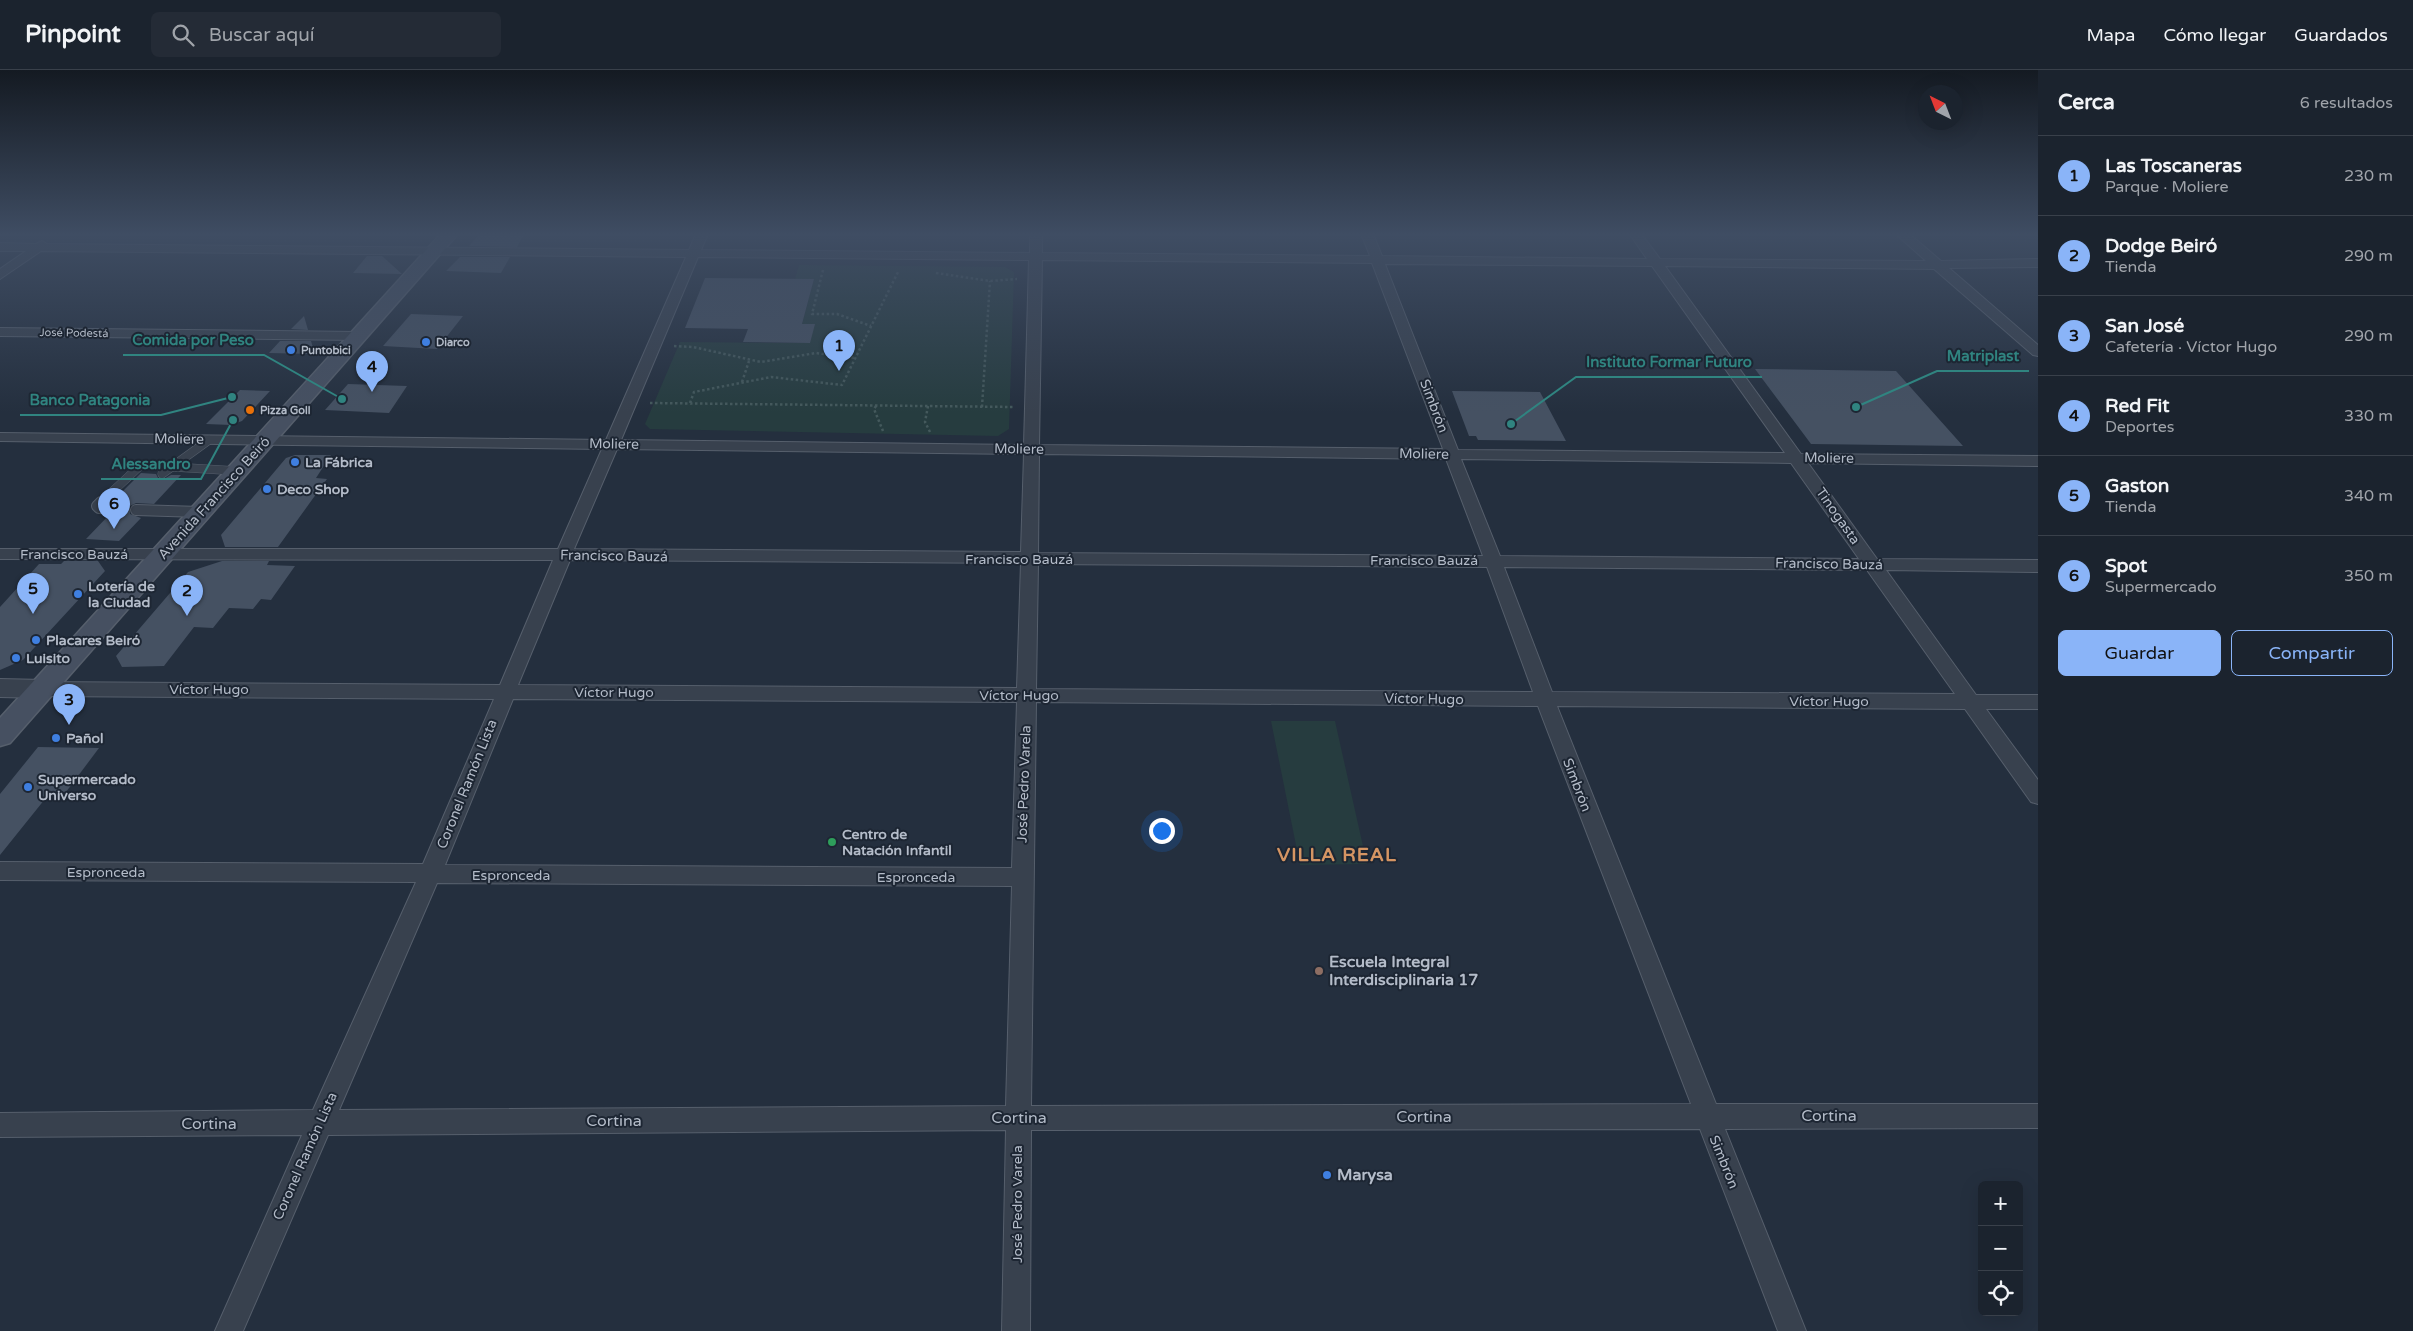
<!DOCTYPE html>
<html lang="es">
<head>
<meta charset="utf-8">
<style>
  :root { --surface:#1b232e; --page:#242b36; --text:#f1f3f6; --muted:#a0a4aa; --line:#39404a; --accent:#8ab4f8 }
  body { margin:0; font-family:"Varela Round",sans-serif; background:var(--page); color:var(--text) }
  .controls { position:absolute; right:15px; bottom:15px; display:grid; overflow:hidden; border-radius:8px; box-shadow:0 5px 20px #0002 }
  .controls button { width:45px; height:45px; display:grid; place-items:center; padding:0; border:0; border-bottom:1px solid var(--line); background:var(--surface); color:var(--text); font:25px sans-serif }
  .compass { position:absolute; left:1918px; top:15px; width:45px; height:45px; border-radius:50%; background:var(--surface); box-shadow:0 5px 20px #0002; rotate:318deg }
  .you { position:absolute; left:1161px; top:760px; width:18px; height:18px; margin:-12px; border:4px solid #fff; border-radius:50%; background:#1a73e8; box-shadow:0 0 0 8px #1a73e833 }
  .badge { display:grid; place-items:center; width:32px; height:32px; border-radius:50%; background:var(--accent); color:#111; font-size:16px; font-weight:700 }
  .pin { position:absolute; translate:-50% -41px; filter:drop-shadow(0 1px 2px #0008) }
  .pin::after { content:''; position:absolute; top:26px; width:18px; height:15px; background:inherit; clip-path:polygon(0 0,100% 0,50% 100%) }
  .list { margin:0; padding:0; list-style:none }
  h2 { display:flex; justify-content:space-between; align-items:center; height:65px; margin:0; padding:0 20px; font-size:21px }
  h2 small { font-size:16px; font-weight:400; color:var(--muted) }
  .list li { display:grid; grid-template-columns:32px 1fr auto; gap:15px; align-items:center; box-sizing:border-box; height:80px; padding:0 20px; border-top:1px solid var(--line) }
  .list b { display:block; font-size:19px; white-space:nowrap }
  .list p { margin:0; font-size:16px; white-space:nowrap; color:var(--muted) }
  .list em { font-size:16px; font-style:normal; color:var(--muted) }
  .actions { display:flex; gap:10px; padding:15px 20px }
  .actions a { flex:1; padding:11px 0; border:1px solid var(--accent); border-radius:8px; text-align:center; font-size:18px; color:var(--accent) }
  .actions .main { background:var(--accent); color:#111 }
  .icon { flex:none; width:28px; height:28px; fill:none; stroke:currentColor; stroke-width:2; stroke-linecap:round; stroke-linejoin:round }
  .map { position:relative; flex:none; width:2038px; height:1261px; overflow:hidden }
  header { display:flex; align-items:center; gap:30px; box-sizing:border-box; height:70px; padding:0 25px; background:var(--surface); border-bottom:1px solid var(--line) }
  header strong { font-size:24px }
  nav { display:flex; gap:28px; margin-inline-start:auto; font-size:18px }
  .search { width:350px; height:45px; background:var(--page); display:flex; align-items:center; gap:12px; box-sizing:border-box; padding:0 18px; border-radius:8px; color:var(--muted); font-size:19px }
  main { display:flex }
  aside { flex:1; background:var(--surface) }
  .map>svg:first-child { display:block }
  .green { fill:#263c3f }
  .building { fill:#455162 }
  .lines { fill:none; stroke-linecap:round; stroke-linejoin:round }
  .service-far1-casing { stroke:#565f6c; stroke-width:9 }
  .service-casing { stroke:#565f6c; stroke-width:12 }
  .minor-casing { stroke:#565f6c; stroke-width:2 }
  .tertiary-casing { stroke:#565f6c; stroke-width:2 }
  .secondary-casing { stroke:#565f6c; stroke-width:3 }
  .path { stroke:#44595c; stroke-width:2.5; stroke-dasharray:2.5 2.5; stroke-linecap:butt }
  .service-far1 { stroke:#38414e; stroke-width:8 }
  .service { stroke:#38414e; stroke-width:10 }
  .minor { fill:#38414e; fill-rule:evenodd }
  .tertiary { fill:#38414e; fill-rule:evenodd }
  .secondary { fill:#465061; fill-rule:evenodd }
  .shop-dot { fill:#3f7fe0; stroke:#1d2633; stroke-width:2 }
  .food-dot { fill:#e8710a; stroke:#1d2633; stroke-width:2 }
  .leisure-dot { fill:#2e9e5b; stroke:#1d2633; stroke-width:2 }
  .education-dot { fill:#8d6e63; stroke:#1d2633; stroke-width:2 }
  .labels { text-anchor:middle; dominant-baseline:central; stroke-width:4; stroke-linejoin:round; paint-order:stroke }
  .far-street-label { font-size:11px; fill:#b4bcc9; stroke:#1d2633 }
  .far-poi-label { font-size:11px; font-weight:bold; fill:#b4bcc9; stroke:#1d2633; text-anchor:start }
  .street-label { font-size:14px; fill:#b4bcc9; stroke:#1d2633 }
  .poi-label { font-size:14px; font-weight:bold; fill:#b4bcc9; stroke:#1d2633; text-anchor:start }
  .near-poi-label { font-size:16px; font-weight:bold; fill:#b4bcc9; stroke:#1d2633; text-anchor:start }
  .near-street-label { font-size:16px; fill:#b4bcc9; stroke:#1d2633 }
  .district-label { font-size:19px; font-weight:bold; letter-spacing:1px; fill:#d59563; stroke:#1d2633 }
  .leader { fill:none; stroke:#308480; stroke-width:2 }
  .callout-dot { fill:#308480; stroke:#1d2633; stroke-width:2 }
  .callout-label { font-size:15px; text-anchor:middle; font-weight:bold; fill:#308480; stroke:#1d2633; stroke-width:4; stroke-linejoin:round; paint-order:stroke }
</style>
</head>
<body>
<header>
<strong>Pinpoint</strong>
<div class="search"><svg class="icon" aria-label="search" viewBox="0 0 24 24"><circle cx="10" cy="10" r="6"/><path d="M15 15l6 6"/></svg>Buscar aquí</div>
<nav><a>Mapa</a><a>Cómo llegar</a><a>Guardados</a></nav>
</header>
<main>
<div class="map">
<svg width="2038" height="1261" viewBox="0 0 2038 1261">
  <rect width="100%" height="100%" fill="#242f3e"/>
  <path class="green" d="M799,195l206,2 9,5 -5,157 -11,7 -348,-7 -5,-5 35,-82 130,1 -8,-19 12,-45h-19z
    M1271,651h64l32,143 -67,1z"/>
  <path class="building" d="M478,166h45l-6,11 -48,-1z
    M367,186h15l20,18 -49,-1z
    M460,187h50l-9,16 -55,-2z
    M705,208l109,1 -12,45h13l-5,19 -67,-1 5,-13 -63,-1z
    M411,244l52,2 -26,33 -54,-3z
    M304,246l4,14 -17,-1z
    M280,271h31l4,13 -46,-1z
    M1755,299l141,2 67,75 -152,-2z
    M348,314l59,2 -18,27 -64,-3z
    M240,320l30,1 -28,30 -11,4 -25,-1z
    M1452,321l88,1 26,49 -88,-1 -2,-4h-7z
    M295,385h36l-15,23 11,1 -49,68h-53l-4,-12 65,-77z
    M141,403l15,1 2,4 4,2 9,-5h10l-27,29 -18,-1 -6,3v8l11,4 -22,23 -33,-2 23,-24 11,-2 2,-4 -2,-5 4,-4h-10z
    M64,491h34l7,10 -82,89 -23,10v-63l39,-43h22z
    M222,491h47l-2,4 28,1 -24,34 -10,-1 -8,10 -24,-1 -16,20 -19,-1 -30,39 -42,1 -6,-11 72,-84z
    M38,677l61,1 -39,52 -15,-1 -45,56v-61z"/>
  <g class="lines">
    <g class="service-far1-casing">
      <path id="service-far1" d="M162,404l47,-34
        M100,433l41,-38 97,6"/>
    </g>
    <g class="service-casing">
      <path id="service" d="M101,432l-4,4 2,2 16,1
        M136,440l64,2"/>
    </g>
    <g class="minor-casing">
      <path id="minor" d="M695,166h12l-6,14 329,3v-17h12v17l328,3 -8,-20h12l8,20 265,3 -16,-23h12l17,23 266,2 -28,-25h14l29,25 97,-2v8l-89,1 89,77v11l-5,-1 -99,-86 -269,-3 136,188 237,2v10l-230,-3 69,96 161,1v12l-152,-2 90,125h62v14h-52l52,71v24l-7,-2 -66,-93 -408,-3 159,398h322v24l-313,1 81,202h-28l-78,-202 -669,1 -1,201h-28l4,-201 -678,5 -85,196h-28l87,-196 -302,2v-24l313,-3 103,-228 -416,-2v-18l423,2 71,-165 -451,-3 -7,-2 -2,-5 2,-5 7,-2 457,3 53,-125 -553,-1v-10h558l44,-100 -602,-8v-8l606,7 80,-183 -645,-6 -41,28v-10l26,-18h-26v-8l36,1 6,-3 5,3 642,6zM698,187l331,3 -5,185 -403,-5zM1042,190l330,3 71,186 -404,-4zM1385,194l267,2 133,187 -327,-3zM617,379l407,5 -3,98 -447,-3zM1039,384l407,5 37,97 -445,-3zM1461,389l330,4 68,96 -359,-3zM570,490l451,3 -4,125 -499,-3zM1038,494l449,3 46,125 -497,-3zM1504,497l363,3 88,124 -403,-2zM513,629l504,3 -5,166 -567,-3zM1036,632l502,4 153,398 -660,2zM437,813l575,3 -6,220 -667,4z
        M0,258l358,4 7,4 -7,4 -358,-4z"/>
    </g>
    <g class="tertiary-casing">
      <path id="tertiary" d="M0,609l43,1 8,3 4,6 -4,6 -8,3 -43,-1z"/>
    </g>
    <g class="secondary-casing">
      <path id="secondary" d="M439,166h17l-446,507 -10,3v-28z"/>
    </g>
    <path class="path" d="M823,200l-11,44h25l34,12
      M936,203l54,8 27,-2
      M674,276l19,1 68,15 55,-9 39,5
      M742,312l7,-21
      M650,333l364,4
      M690,333l4,-11 77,-15 71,8 57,-115
      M876,336l-2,3 9,22
      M928,336l-3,16 5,10
      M982,337l8,-126"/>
    <use href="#service-far1" class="service-far1"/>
    <use href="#service" class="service"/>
    <use href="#minor" class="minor"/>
    <use href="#tertiary" class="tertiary"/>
    <use href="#secondary" class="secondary"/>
  </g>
  <linearGradient id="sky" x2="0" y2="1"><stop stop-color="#141a22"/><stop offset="0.48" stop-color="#3f4d63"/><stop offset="1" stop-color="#3f4d63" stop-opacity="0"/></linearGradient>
  <rect width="2038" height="343" fill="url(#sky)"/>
  <g class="shop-dot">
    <circle cx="426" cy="272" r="5"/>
    <circle cx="291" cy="280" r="5"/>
    <circle cx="295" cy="392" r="5"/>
    <circle cx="267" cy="419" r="5"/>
    <circle cx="78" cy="524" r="5"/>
    <circle cx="36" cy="570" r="5"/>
    <circle cx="16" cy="588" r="5"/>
    <circle cx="56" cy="668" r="5"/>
    <circle cx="28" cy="717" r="5"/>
    <circle cx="1327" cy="1105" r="5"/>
  </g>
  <circle class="food-dot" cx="250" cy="340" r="5"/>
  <circle class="leisure-dot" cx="832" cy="772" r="5"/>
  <circle class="education-dot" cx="1319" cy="901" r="5"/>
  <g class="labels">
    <g class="far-street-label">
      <text transform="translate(74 263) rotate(1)">José Podestá</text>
    </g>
    <g class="far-poi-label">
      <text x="436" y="272">Diarco</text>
      <text x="301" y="280">Puntobici</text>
      <text x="260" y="340">Pizza Goll</text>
    </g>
    <g class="street-label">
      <text transform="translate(1434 336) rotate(69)">Simbrón</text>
      <text transform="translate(179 369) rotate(1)">Moliere</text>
      <text transform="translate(614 374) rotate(1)">Moliere</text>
      <text transform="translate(1019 379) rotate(1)">Moliere</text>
      <text transform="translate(1424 384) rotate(1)">Moliere</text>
      <text transform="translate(1829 388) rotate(1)">Moliere</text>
      <text transform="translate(214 428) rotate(-48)">Avenida Francisco Beiró</text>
      <text transform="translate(1838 446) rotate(55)">Tinogasta</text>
      <text x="74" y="484">Francisco Bauzá</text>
      <text transform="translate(614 486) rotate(1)">Francisco Bauzá</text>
      <text x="1019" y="489">Francisco Bauzá</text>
      <text x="1424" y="490">Francisco Bauzá</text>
      <text transform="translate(1829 494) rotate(1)">Francisco Bauzá</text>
      <text x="209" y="619">Víctor Hugo</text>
      <text x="614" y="622">Víctor Hugo</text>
      <text x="1019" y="625">Víctor Hugo</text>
      <text transform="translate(1424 629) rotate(1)">Víctor Hugo</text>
      <text x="1829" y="631">Víctor Hugo</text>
      <text transform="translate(467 714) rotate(-68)">Coronel Ramón Lista</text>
      <text transform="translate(1024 714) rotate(-88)">José Pedro Varela</text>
      <text transform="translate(1577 715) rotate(69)">Simbrón</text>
      <text x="106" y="802">Espronceda</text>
      <text x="511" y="805">Espronceda</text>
      <text x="916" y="807">Espronceda</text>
      <text transform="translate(305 1086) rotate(-66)">Coronel Ramón Lista</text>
      <text transform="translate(1724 1092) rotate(68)">Simbrón</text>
      <text transform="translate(1017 1134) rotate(-90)">José Pedro Varela</text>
    </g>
    <g class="poi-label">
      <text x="305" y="392">La Fábrica</text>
      <text x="277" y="419">Deco Shop</text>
      <text x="88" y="516">Lotería de<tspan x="88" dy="16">la Ciudad</tspan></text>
      <text x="46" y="570">Placares Beiró</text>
      <text x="26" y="588">Luisito</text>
      <text x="66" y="668">Pañol</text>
      <text x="38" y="709">Supermercado<tspan x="38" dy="16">Universo</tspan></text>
      <text x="842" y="764">Centro de<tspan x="842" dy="16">Natación Infantil</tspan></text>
    </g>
    <g class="near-poi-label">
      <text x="1329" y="892">Escuela Integral<tspan x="1329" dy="18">Interdisciplinaria 17</tspan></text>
      <text x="1337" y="1105">Marysa</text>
    </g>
    <g class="near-street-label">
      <text x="1829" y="1046">Cortina</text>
      <text x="1424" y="1047">Cortina</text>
      <text x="1019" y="1048">Cortina</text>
      <text x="614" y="1051">Cortina</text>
      <text x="209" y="1054">Cortina</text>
    </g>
    <g class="district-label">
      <text x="1337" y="785">VILLA REAL</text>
    </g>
  </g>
  <path class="leader" d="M342 329L264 285H123M1856 337L1937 301H2029M1511 354L1576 307H1762M232 327L161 345H20M233 350L201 409H101"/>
  <g class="callout-dot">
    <circle cx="342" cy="329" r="5"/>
    <circle cx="1856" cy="337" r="5"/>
    <circle cx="1511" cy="354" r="5"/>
    <circle cx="232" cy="327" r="5"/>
    <circle cx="233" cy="350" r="5"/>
  </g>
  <g class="callout-label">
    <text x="193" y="275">Comida por Peso</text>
    <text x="1983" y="291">Matriplast</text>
    <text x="1669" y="297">Instituto Formar Futuro</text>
    <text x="90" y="335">Banco Patagonia</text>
    <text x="151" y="399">Alessandro</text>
  </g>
</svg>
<div class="controls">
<button>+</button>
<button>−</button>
<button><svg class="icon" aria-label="locate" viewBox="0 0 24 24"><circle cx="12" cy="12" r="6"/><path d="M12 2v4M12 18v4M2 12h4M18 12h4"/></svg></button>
</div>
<svg class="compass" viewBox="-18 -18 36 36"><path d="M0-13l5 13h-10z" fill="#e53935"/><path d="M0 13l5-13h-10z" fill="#a0a4aa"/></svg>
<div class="you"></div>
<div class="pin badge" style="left:839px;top:301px">1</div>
<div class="pin badge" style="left:187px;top:546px">2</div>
<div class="pin badge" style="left:69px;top:655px">3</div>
<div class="pin badge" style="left:372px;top:322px">4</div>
<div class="pin badge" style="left:33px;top:544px">5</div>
<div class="pin badge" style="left:114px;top:459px">6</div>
</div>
<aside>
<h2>Cerca<small>6 resultados</small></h2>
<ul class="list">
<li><span class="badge">1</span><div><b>Las Toscaneras</b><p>Parque · Moliere</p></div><em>230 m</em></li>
<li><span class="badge">2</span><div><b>Dodge Beiró</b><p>Tienda</p></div><em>290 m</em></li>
<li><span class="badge">3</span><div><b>San José</b><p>Cafetería · Víctor Hugo</p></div><em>290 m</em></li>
<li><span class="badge">4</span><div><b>Red Fit</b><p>Deportes</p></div><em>330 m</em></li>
<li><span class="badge">5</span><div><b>Gaston</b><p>Tienda</p></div><em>340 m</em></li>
<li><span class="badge">6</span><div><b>Spot</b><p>Supermercado</p></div><em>350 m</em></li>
</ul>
<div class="actions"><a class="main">Guardar</a><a>Compartir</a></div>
</aside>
</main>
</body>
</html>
